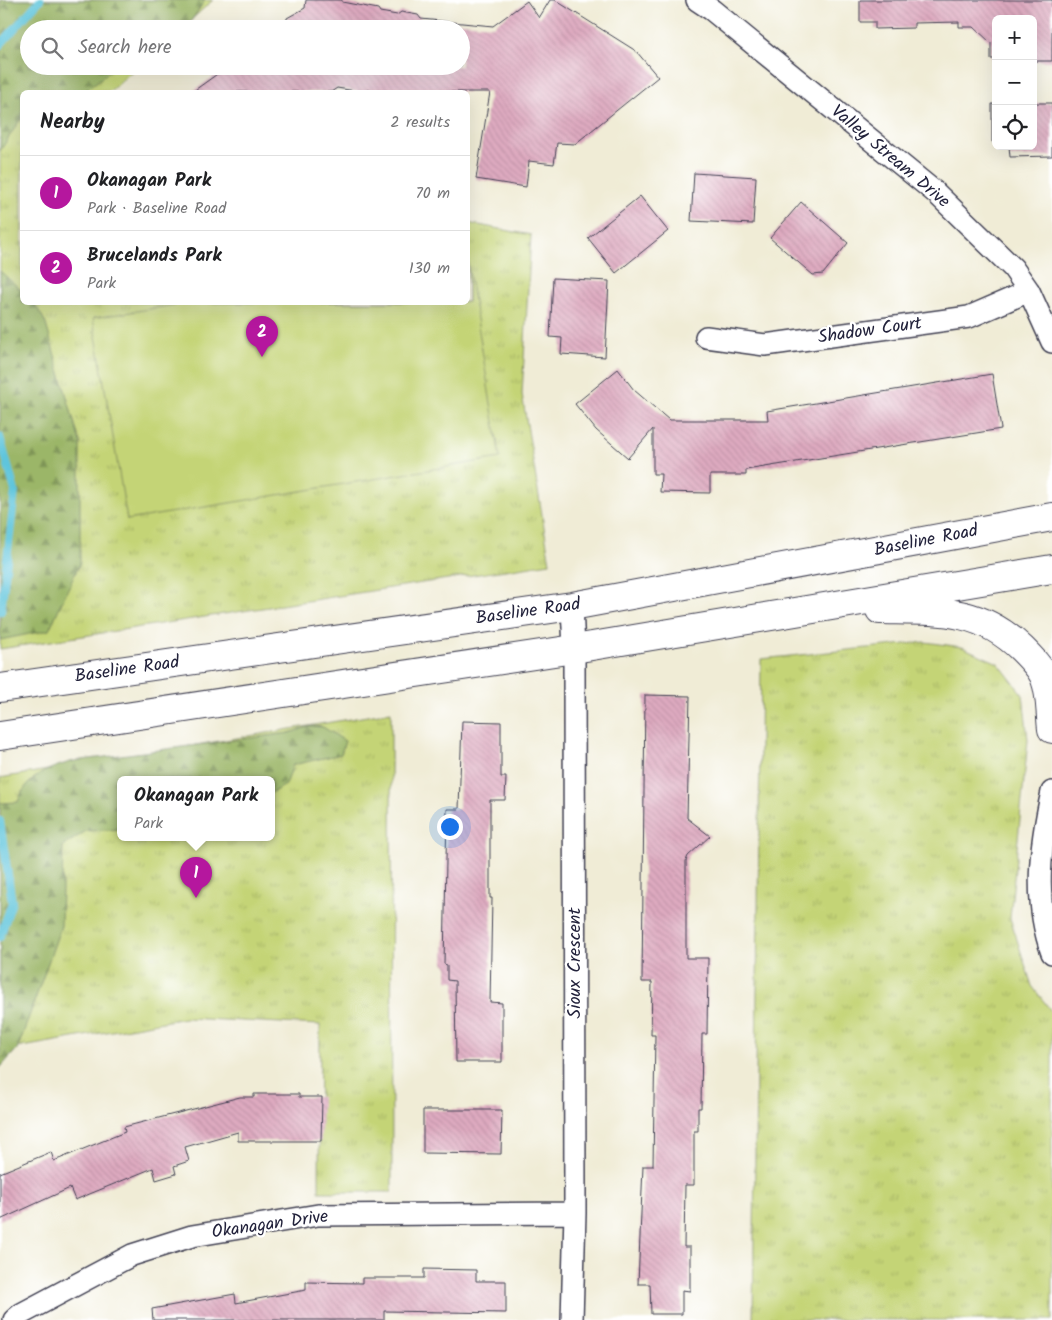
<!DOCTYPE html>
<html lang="en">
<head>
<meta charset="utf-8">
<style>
  :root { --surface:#fff; --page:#f6f6f6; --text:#202124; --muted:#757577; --line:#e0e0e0; --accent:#b5179e }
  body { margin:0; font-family:Kalam,sans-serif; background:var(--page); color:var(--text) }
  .controls { position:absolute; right:15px; top:15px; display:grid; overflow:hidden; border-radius:8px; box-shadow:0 5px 20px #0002 }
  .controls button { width:45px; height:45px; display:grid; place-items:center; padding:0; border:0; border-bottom:1px solid var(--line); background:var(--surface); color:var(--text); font:25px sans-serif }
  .you { position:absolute; left:449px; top:826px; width:18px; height:18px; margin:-12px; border:4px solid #fff; border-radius:50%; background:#1a73e8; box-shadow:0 0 0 8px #1a73e833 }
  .badge { display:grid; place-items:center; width:32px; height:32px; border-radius:50%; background:var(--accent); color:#fff; font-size:16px; font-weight:700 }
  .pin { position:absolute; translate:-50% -41px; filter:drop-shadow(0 1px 2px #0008) }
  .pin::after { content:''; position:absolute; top:26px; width:18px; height:15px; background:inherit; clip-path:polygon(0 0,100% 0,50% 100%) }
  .popup { position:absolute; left:117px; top:776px; width:158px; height:65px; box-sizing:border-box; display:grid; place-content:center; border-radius:8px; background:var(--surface); filter:drop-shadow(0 1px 4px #0005); font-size:16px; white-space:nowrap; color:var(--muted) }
  .popup b { font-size:19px; color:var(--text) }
  .popup::after { content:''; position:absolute; left:50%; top:100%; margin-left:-10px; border:10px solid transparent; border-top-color:var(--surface) }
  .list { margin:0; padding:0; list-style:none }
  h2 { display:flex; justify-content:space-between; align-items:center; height:65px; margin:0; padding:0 20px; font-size:21px }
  h2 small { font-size:16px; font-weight:400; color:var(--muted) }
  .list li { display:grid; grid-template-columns:32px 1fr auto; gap:15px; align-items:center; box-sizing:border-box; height:75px; padding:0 20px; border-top:1px solid var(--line) }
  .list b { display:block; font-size:19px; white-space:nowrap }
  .list p { margin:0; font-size:16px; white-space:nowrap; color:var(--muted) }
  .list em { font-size:16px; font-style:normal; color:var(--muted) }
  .icon { flex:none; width:28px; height:28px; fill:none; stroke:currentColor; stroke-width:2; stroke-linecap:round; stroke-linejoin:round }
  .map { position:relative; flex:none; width:1052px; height:1320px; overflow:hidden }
  .search { position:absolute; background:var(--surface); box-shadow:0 5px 20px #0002; left:20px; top:20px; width:450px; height:55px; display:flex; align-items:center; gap:12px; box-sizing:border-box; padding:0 18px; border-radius:28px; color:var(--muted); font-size:19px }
  .panel { position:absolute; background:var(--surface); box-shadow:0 5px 20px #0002; left:20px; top:90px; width:450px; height:215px; border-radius:8px }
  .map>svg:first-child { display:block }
  .grass { fill:url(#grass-tufts); stroke:#737b58; fill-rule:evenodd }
  .forest { fill:url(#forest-firs); stroke:#5e6c51 }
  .pitch { fill:#c4d476; stroke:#737b58 }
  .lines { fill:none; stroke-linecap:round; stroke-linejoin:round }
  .stream { stroke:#5ec5dc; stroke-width:8 }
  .building { fill:url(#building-back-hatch) }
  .street-casing { stroke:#414052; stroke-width:24 }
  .primary-casing { stroke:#414052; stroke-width:30 }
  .street { stroke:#fff; stroke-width:21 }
  .primary { stroke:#fff; stroke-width:28 }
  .labels { text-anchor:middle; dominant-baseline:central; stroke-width:4.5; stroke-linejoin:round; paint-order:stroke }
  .street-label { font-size:18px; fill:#22223b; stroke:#fff }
</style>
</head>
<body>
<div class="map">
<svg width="1052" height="1320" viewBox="0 0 1052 1320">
  <defs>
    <pattern id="grass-tufts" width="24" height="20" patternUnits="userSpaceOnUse" patternTransform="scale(1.25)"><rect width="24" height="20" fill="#c4d476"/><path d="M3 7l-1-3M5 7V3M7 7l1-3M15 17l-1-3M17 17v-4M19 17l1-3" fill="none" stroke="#a8b667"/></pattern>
    <pattern id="forest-firs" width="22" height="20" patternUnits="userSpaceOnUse" patternTransform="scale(1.25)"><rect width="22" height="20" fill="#9bb667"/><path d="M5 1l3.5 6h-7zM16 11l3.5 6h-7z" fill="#7e9456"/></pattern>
    <pattern id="building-back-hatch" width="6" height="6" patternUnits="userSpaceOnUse" patternTransform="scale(1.25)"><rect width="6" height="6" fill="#deaac0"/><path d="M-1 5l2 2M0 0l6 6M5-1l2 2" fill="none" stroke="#be92a6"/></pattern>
  </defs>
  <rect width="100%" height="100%" fill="#fff"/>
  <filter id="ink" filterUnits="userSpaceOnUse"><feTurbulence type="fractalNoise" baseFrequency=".02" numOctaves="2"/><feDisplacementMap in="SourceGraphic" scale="10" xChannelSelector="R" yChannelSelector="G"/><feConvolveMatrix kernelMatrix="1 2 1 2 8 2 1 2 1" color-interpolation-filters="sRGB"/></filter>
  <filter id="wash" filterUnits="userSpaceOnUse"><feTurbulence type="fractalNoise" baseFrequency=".0096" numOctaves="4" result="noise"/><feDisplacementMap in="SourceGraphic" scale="20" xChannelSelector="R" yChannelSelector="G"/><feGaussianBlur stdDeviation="1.12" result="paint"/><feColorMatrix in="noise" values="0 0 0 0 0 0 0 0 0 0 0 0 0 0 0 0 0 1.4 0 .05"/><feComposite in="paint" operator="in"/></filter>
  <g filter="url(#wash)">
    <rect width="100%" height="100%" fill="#f0ecd6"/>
    <path class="grass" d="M0,0h213l-32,29h-152v37h109l-29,26h-87v210h446v-79l63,12 -9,159 28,169 -550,86z
      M925,642l37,5 36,16 25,32 5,45 -18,178 22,68 20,26v308h-299l8,-661z
      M391,712l1,480h-73l1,-167 -135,-7 -185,33v-273zM121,779h150v58h-150z"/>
    <path class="forest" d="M205,0l-19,29h-157v37h87l-32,26h-62v25l-22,34 1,-151z
      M0,271l22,20v11l12,1 11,18 35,121v121l-31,67 -49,10z
      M311,726l12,1 22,14 -4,13 -48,11 -7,20 -15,8v-14h-150v50l-35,2 -23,15 -2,80 -43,122 -18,20v-265l18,-1c8,-26 31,-34 56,-41l215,-28z"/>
    <path class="pitch" d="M468,265l32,193 -373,62 -34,-202 94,-15 281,-1z"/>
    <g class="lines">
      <path class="stream" d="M0,45l40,-45
        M0,437l15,54 -14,120
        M0,821l12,81 -12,35"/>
    </g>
    <g id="blocks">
      <path class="building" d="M306,0h36v2l36,7 2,3 17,3 4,-3 17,3 3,4 72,7 34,-25 12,17 11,-18h5l81,51 22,26 -83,67 -18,-1 -3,21 -25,-3 -3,26 -50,-8 14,-87h-107l-15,-2 -7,2 -24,-4 -6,4h-139l35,-25 6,-1h228v-37h-175l1,-11 18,-10z
        M860,0h192v61h-19v-42h-37v40h-5v-16l-17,-16h-15v-5l-45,1v5l-39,1v-7h-15z
        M1033,103h19v53l-42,1 -1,-11h24z
        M992,104h4v37l-4,1z
        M694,173l62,4 -3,47 -62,-3z
        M640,196l28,35 -52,42 -28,-35z
        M801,202l47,41 -25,31 -10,1 -43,-37z
        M553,278l56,3 -4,76 -44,-3 1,-16 -12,-1z
        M618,369l16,21 35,30h99l-1,-9 225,-37 9,55 -255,41v5h-36v18l-50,-1 1,-18h-8v-45l-25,29 -32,-28 -21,-26z
        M645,695l45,1 -3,122 23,18 -22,20 -2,5v97h22l-1,76h-5l-1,74h-3v23h-4v54h-9l-1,62h6v44l-8,-1v24h-31l-1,-30h-12l5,-118h10l2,-131h-4l1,-53h-10z
        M462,721l39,1v55h5l-1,23h-15v98h2l-2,104 12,1v59h-46l-1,-81 -8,-1v-15l-3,-1 3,-155h12z
        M254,1094h45v3h23l-1,44h-83v-9l-53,15 4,14 -15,5 2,8 -20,6 -3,-12 -78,32 -5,-12 -70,32v-47l51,-21 3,9 71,-29 -1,-5 116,-30h14z
        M423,1110h79l-1,44 -78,-1z
        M424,1269l52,1v11h30v32l-122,-2v9h-231l-1,-11 83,-15 1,9 70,-13v-8l56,1v-5h62z"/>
    </g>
  </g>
  <g filter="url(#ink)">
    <use href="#blocks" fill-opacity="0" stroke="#414052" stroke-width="1"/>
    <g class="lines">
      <g class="street-casing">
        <path id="street" d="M697,0l15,10 224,183 77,75 16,23 23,51
          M706,337l59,8 204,-28 60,-26
          M1052,792c-12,53 -19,109 0,161
          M14,1320l7,-6 111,-59 60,-19 126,-21 257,-2
          M572,1320l3,-107 -1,-564 -2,-43"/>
      </g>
      <g class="primary-casing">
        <path id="primary" d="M880,610c57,1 99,-3 142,39 8,8 20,20 23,30 6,15 5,34 7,50
          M0,688l572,-82 480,-89
          M0,736l574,-87 478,-80"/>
      </g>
      <use href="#street" class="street"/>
      <use href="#primary" class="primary"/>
    </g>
  </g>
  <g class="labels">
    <g class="street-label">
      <text transform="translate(890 157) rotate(40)">Valley Stream Drive</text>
      <text transform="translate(870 331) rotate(-8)">Shadow Court</text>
      <text transform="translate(926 541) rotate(-11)">Baseline Road</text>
      <text transform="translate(528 612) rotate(-8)">Baseline Road</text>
      <text transform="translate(127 670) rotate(-8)">Baseline Road</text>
      <text transform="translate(575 963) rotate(-90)">Sioux Crescent</text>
      <text transform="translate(270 1225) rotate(-8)">Okanagan Drive</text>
    </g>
  </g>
</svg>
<div class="controls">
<button>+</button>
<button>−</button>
<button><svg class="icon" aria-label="locate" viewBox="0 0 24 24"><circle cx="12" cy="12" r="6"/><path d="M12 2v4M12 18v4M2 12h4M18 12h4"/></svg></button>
</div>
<div class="you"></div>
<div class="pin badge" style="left:196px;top:898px">1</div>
<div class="popup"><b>Okanagan Park</b>Park</div>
<div class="pin badge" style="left:262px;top:357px">2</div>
<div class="search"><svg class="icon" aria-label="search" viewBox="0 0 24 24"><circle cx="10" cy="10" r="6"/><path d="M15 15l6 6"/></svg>Search here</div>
<section class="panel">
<h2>Nearby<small>2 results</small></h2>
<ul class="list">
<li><span class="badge">1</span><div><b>Okanagan Park</b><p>Park · Baseline Road</p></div><em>70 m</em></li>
<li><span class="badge">2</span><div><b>Brucelands Park</b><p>Park</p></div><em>130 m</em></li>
</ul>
</section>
</div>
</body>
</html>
